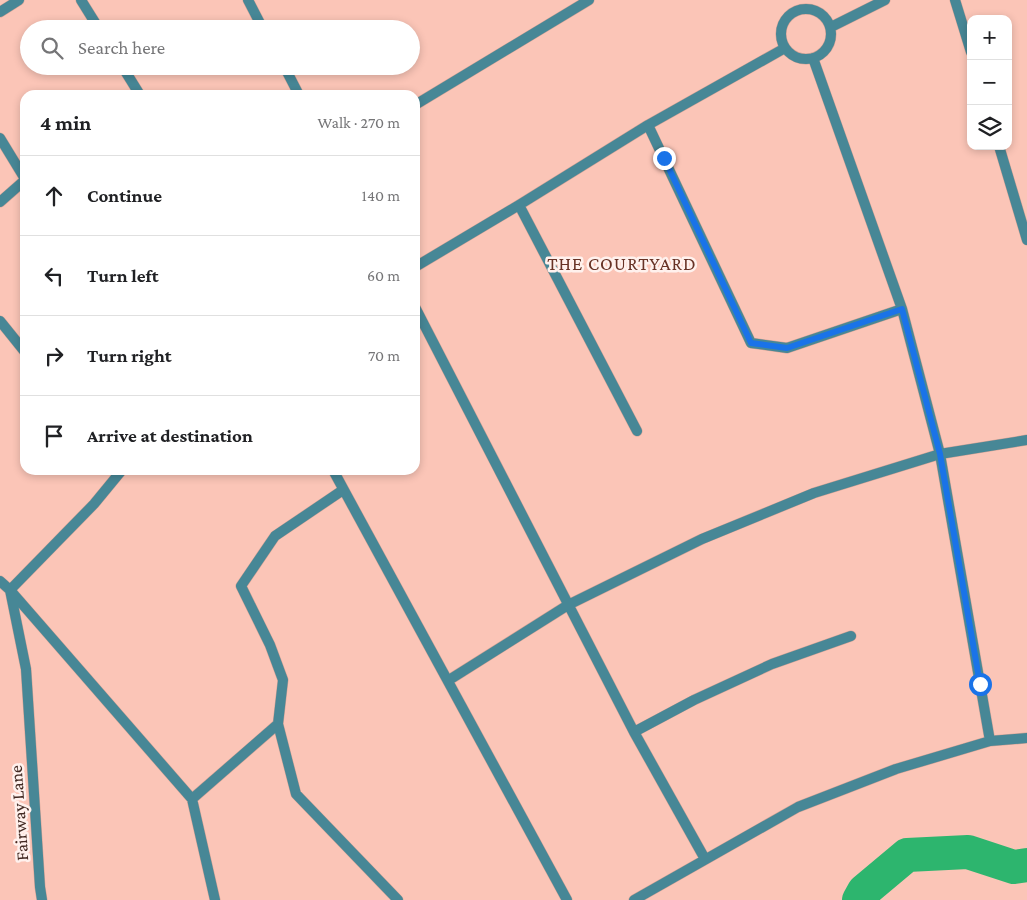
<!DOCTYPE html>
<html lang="en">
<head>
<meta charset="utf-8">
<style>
  :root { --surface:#fff; --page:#f6f6f6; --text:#202124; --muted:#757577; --line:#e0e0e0 }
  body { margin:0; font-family:"Crimson Pro",serif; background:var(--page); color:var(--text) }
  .controls { position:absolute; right:15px; top:15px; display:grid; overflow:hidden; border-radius:10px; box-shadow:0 2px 8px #0003 }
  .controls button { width:45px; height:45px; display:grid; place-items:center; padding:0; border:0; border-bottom:1px solid var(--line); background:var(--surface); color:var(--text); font:25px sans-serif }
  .stop { position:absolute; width:15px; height:15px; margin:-11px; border:4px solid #1a73e8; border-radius:50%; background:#fff }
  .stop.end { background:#1a73e8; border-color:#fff; box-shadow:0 1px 5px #0008 }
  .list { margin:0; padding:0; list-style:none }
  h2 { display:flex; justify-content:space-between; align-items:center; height:65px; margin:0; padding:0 20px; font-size:21px }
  h2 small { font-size:16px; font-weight:400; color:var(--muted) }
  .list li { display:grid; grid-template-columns:32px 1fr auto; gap:15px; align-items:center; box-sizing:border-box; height:80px; padding:0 20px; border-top:1px solid var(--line) }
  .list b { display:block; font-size:19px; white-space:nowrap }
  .list em { font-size:16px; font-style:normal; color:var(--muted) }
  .icon { flex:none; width:28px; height:28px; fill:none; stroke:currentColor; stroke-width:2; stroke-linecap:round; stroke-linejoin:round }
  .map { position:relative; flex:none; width:1027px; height:900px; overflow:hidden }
  .search { position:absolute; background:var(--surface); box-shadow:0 2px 8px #0003; left:20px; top:20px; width:400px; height:55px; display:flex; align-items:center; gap:12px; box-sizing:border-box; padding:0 18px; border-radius:28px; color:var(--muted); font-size:19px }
  .panel { position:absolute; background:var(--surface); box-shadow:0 2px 8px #0003; left:20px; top:90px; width:400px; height:385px; border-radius:15px }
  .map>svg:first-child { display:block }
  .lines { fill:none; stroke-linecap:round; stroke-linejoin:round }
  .river { stroke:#2db56e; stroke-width:34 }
  .minor-casing { stroke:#d2a396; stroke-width:11 }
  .minor { stroke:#478796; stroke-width:10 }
  .route { stroke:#1a73e8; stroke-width:6 }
  .labels { text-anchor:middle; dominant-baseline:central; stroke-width:5; stroke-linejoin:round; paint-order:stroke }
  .street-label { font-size:18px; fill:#422922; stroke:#fff1ed }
  .neighbourhood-label { font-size:19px; letter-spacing:1px; fill:#683225; stroke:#fff1ed }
</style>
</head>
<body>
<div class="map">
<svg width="1027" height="900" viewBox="0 0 1027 900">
  <rect width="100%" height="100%" fill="#fbc5b7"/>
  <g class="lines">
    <path class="river" d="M859,900l5,-9 43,-36 61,-3 46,15 13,-2"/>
    <g class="minor-casing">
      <path id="minor" d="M81,0l18,29
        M248,0l15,29
        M955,0l16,52
        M781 34a25 25 0 1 1 50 0a25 25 0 1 1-50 0Z
        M0,12l19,-12
        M831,27l54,-27
        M813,58l89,251 38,145 50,287
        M122,66l18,29
        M284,66l15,29
        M415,105l174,-105
        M648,125l103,218 36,5 115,-39
        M0,138l25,41
        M999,146l28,94
        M0,202l25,-22
        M519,205l118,226
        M415,267l104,-62 129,-80 137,-77
        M415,307l219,425 71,127
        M0,321l25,31
        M122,470l-28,34 -84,86 182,209 23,101
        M333,470l234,430
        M343,490l-68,46 -34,50 29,59 13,35 -5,44 18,70 102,106
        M0,581l10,9 16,79 14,218 2,13
        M449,680l119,-75 134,-66 112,-46 126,-39 87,-14
        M634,732l60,-32 78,-36 79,-28
        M192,799l86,-75
        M634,900l164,-93 98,-38 94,-28 37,-3"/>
    </g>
    <use href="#minor" class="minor"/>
  </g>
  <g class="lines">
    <path class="route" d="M664,158l87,185 36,5 115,-39 38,145 40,230"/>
  </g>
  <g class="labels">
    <g class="street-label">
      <text transform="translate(19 813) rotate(-94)">Fairway Lane</text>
    </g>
    <g class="neighbourhood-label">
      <text x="622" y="263">THE COURTYARD</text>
    </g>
  </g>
</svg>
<div class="controls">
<button>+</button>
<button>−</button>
<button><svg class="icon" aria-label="layers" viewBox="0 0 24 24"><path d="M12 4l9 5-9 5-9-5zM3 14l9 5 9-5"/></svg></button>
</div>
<div class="stop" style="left:980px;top:684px"></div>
<div class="stop end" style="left:664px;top:158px"></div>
<div class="search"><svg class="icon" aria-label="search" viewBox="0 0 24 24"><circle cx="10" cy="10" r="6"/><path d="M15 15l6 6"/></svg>Search here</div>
<section class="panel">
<h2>4 min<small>Walk · 270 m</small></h2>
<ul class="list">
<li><svg class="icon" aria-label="ahead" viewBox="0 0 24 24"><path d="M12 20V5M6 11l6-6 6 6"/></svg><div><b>Continue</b></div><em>140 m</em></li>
<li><svg class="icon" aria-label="left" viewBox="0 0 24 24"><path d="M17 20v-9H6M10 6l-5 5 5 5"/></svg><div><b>Turn left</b></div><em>60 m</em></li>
<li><svg class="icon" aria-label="right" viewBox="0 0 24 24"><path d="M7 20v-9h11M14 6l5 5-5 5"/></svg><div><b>Turn right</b></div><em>70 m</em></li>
<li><svg class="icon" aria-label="arrive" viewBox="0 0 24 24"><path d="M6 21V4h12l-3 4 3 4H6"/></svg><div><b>Arrive at destination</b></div></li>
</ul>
</section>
</div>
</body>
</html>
